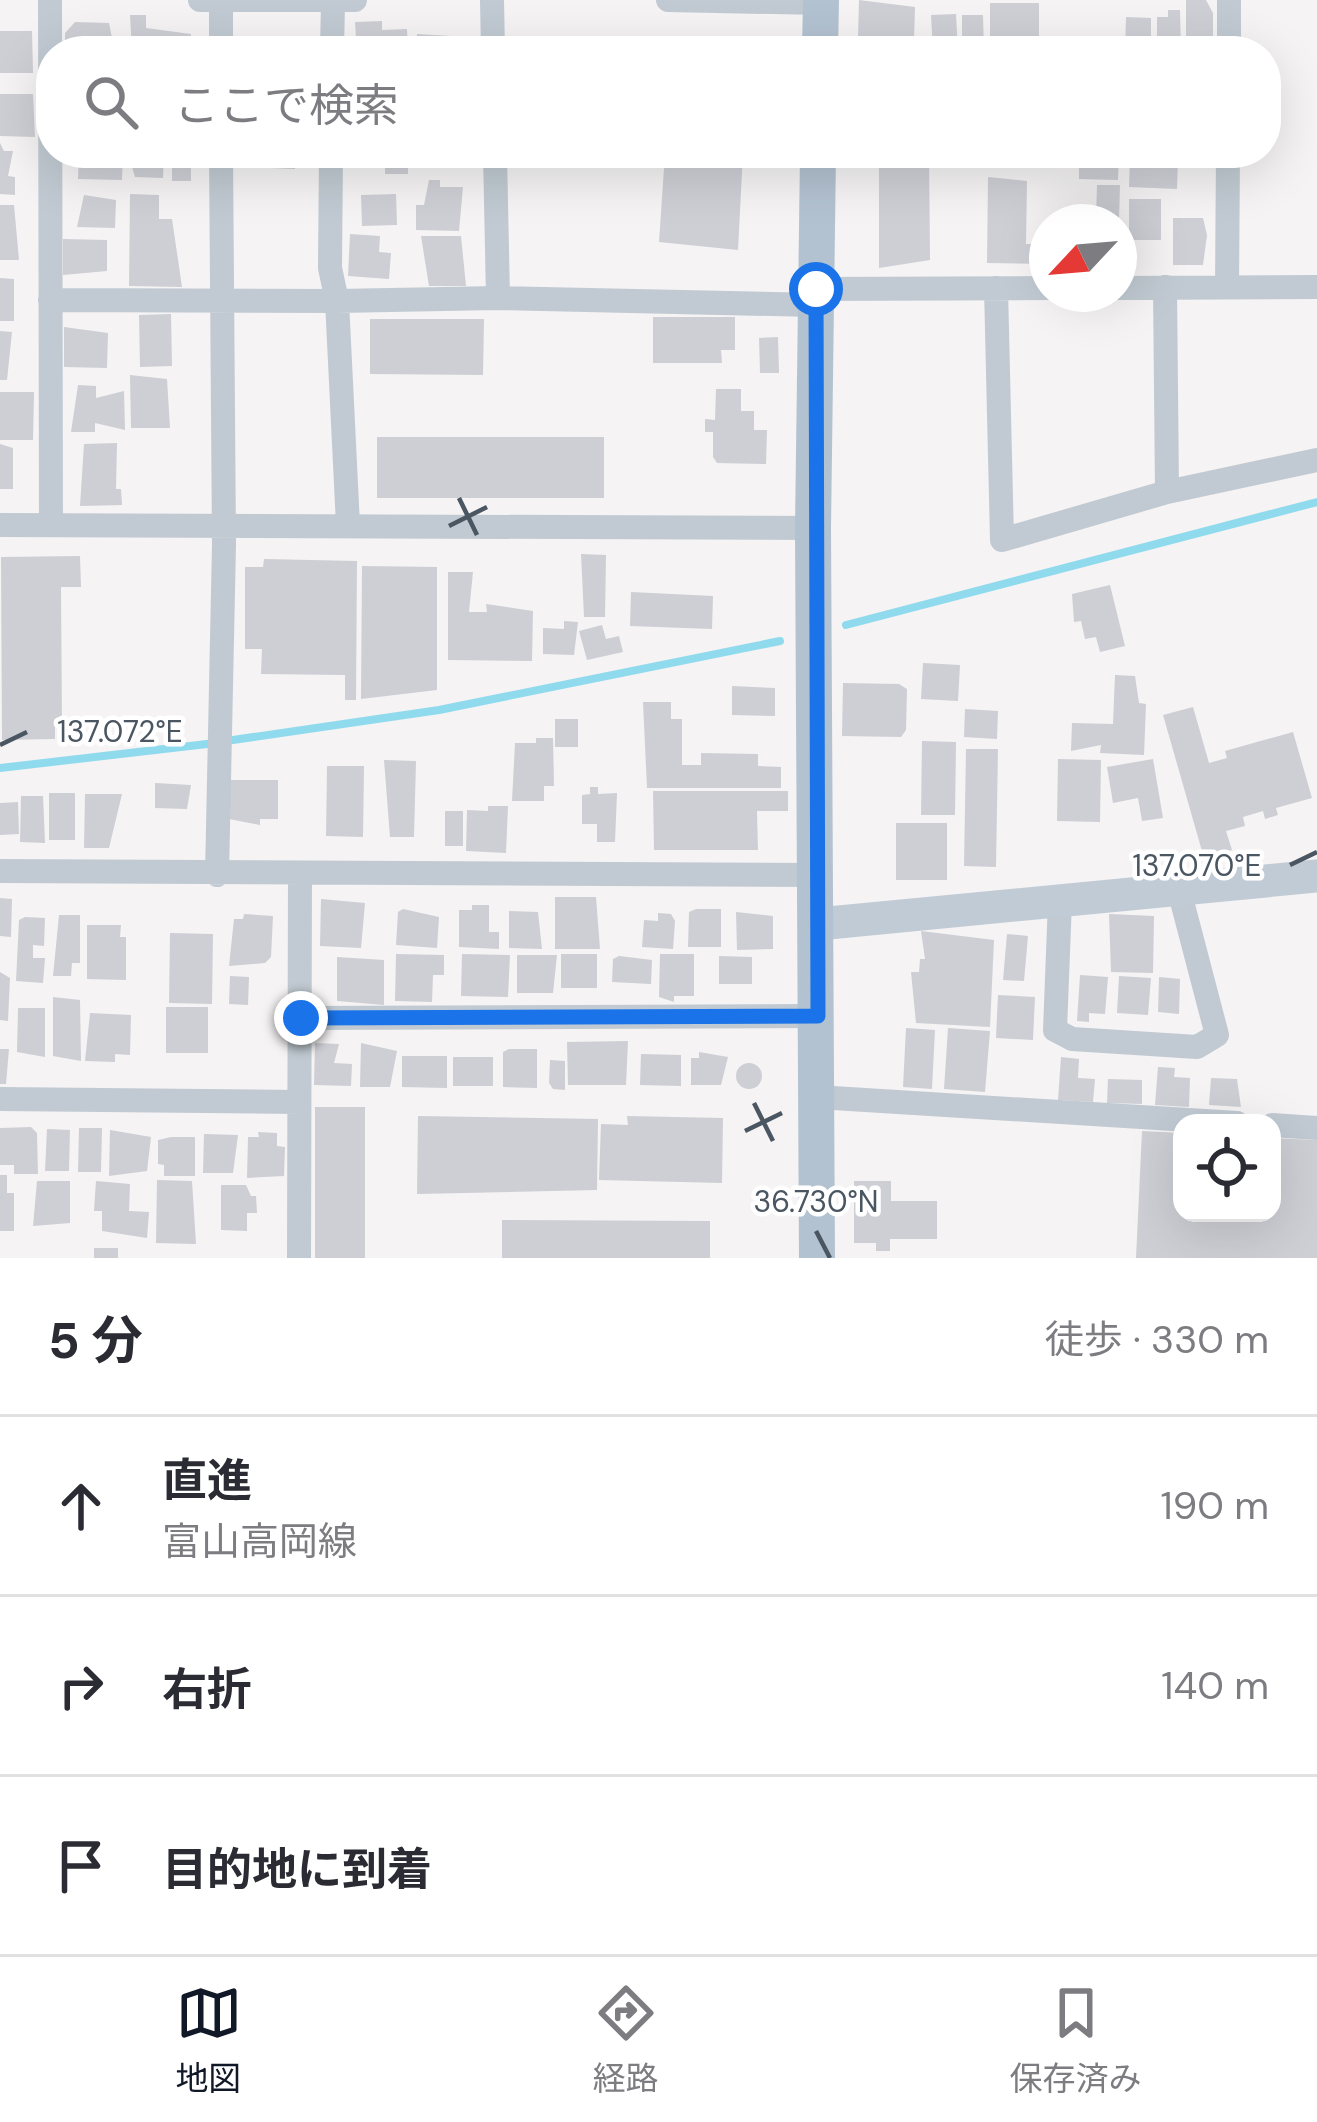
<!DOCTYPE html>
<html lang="ja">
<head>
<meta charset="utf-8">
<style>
  :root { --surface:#fff; --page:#f7f7f7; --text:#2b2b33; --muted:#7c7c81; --line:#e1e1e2; --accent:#111827 }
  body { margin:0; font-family:"DM Sans","Noto Sans JP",sans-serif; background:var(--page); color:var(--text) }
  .controls { position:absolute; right:36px; bottom:36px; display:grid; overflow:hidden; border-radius:24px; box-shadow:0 12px 48px #0002 }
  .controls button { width:108px; height:108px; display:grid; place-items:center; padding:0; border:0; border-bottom:3px solid var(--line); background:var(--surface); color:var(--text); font:60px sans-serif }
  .compass { position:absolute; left:1029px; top:204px; width:108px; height:108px; border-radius:50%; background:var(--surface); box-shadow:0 12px 48px #0002; rotate:244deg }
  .stop { position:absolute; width:36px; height:36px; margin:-27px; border:9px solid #1a73e8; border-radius:50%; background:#fff }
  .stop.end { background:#1a73e8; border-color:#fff; box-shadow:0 3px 12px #0008 }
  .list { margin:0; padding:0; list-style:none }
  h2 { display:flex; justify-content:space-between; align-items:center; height:156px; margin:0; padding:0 48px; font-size:51px }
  h2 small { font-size:39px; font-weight:400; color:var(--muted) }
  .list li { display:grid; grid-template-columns:78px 1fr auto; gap:36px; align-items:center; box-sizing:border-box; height:180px; padding:0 48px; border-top:3px solid var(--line) }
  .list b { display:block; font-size:45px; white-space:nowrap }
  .list p { margin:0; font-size:39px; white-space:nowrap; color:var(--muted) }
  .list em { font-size:39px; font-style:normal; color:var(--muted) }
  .icon { flex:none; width:66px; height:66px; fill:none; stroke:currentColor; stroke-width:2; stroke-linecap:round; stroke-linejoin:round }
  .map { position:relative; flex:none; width:1317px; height:1258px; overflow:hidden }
  .search { position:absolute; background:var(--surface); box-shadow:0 12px 48px #0002; left:36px; right:36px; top:36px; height:132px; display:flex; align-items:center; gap:30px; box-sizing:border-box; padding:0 42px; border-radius:48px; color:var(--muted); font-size:45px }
  .sheet { height:696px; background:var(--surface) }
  nav { display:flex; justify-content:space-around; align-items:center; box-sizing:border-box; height:168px; border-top:3px solid var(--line); background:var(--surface); font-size:33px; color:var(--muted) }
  nav a { display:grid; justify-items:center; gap:6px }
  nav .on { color:var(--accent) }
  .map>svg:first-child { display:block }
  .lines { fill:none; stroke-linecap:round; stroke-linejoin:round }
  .stream { stroke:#90daee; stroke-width:8 }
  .building { fill:#cdcfd5 }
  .street { stroke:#c1cad2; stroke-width:24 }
  .secondary { stroke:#c1cbd6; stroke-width:33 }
  .primary { stroke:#b3c2d1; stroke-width:36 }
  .route { stroke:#1a73e8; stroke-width:15 }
  .ticks { fill:none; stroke:#4a5661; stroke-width:4.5 }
  .ticks-label { font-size:30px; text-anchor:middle; fill:#4a5661; stroke:#fff; stroke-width:9; stroke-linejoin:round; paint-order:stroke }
</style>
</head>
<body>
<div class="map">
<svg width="1317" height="1258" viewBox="0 0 1317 1258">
  <rect width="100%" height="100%" fill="#f5f3f3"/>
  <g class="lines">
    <path class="stream" d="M846,625l471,-123
      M233,740l206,-30 341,-69
      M0,768l207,-24"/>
  </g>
  <path class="building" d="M859,0l56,7 -1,32 -56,-2z
    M1186,0h20l7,13v38h-27z
    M990,3h49v48h-49z
    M1168,10h12l1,41h-24v-34h11z
    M956,14l2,37h-25l-2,-36z
    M130,15h16v13l45,6v17h-59z
    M962,15h21l1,36h-22z
    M1126,17l25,1v33h-26z
    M382,21v9l25,-1 1,22h-64v-13h12l-1,-16z
    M75,22l34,1 3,15 -7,13h-40v-18z
    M0,31h32l1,42h-33z
    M417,34l51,3 -1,14h-51z
    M665,43l90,1 -1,7h-90z
    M0,94h33l2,43 -35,-1z
    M0,143l4,8h9l-5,25 7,1v18l-15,-1z
    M79,153h44l-1,27 -44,-1z
    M128,153h36l-1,25 -28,-1z
    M252,153h44l-1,16 -44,-2z
    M385,153h23v21h-23z
    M665,153h78l-5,97 -79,-8z
    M879,153h50l1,107 -51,8z
    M1079,153h40l-1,27 -39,-1z
    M1130,157l48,1 -1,31 -48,-2z
    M172,160l19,1v20h-19z
    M988,177l39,4 -1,63h21v20l-60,-1z
    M429,180h11v7h23l-4,44 -43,-1v-25h8z
    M1097,185h23l-1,35 -23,-1z
    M130,194l29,1v24h13l10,68 -53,-1z
    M396,194l1,31 -35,1 -1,-31z
    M84,195l32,5 -1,28 -38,-1z
    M1129,199h32v41h-32z
    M0,205h14l5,55h-19z
    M1173,218h30l4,17 -4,30h-30z
    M350,234l30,2 -1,16 12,1 -2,26 -41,-3z
    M421,236h40l5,50h-37z
    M63,239l44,1v31l-44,4z
    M0,278l14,1v42h-14z
    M171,314l1,52 -32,1 -1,-52z
    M653,317h82v33h-14l1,13h-69z
    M370,319h114l-1,56 -113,-1z
    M64,327l44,6 -1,35 -43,-1z
    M0,331l12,1 -5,48h-7z
    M778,337l1,36h-19l-1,-35z
    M130,375l37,4 3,49h-39z
    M78,385l18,1v12l28,-7 1,39 -30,-7v9h-24z
    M716,389h25v22h13v19h13l-1,34 -49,-1 -4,-6v-25h-8v-13l10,1z
    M0,392h34l-1,48h-33z
    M377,437h227v61h-227z
    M117,443l-1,46h5l1,16 -42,1 4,-62z
    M0,444l13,4v41h-13z
    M581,554l25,1 -1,62h-21z
    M80,556l1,31h-20l1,141 -7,-1v12l-53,1 -1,-183z
    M264,559l93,2 -1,139h-11v-25l-84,-1 1,-25h-17v-82h18z
    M362,566l75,1v123l-76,9z
    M448,572h25l-4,40h18l-1,-8 47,7 -1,50 -84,-1z
    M1110,585l15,61 -25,6 -4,-15 -11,2 -4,-18 -7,1 -2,-28z
    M631,592l82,4 -1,33 -82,-3z
    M564,621l14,1 -4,33 -31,-1v-26l21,1z
    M602,625l4,14 13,-3 4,16 -36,8 -8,-29z
    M923,663l37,2 -2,36 -37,-2z
    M1115,675l20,1 4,27 7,1 -2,51 -44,-2 1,-8 -30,6 1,-28 41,1z
    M843,683l56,1 8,5 -1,41 -5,7 -59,-1z
    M732,686l43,2v28l-43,-1z
    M643,702h28v17h11v46h19v-12l57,1v12l23,1v21h-134z
    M1193,707l16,56 18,-5 -2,-7 68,-19 19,66 -36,10 2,7 -13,4 -2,-8 -20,6 2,9 -19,5 6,19 -28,8 -41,-143z
    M965,709l33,2 -1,28 -33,-2z
    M555,719h23v28h-23z
    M536,738h17l1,48h-10v15h-32l3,-58h21z
    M922,741l34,1 -1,73h-34z
    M966,749h32l-2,118 -32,-1z
    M1058,759l43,1 -1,62 -43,-1z
    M1153,759l10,59 -21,3 -4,-23 -25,5 -6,-36z
    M384,760l32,1 -2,76h-24z
    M327,766h37l-1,71 -37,-1z
    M230,780h48v39h-18v6l-31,-6z
    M155,783l36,2 -4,24 -32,-1z
    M590,787h8v7l19,-1 -2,49h-18v-18h-15v-29l8,-1z
    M653,791h135v20h-31l1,39h-104z
    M49,793h26v47h-26z
    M85,794h37l-13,54h-25z
    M21,796h22l2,47 -25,-1z
    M18,802l1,32 -19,1v-32z
    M488,806h20l-2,47 -40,-2 1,-41 21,1z
    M445,811h18v35h-18z
    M896,823h51v57h-51z
    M555,897h41l4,52h-45z
    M0,898l12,1 -1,38 -11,-1z
    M321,899l44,4 -4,45 -41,-2z
    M472,905h17v27h10v17l-40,-2v-37h13z
    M403,909l36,8 -2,31 -41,-3 2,-33z
    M696,909h25v38h-33l1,-35z
    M509,911l29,1 4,37 -33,-1z
    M736,912l37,4v33l-36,1z
    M658,913l13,1 4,7 -2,28 -31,-2 2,-27 14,1z
    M244,914l29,2 -2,41 -6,6 -36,3 5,-47h9z
    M1109,914l45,2 -1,57 -42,-1z
    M59,915h21v48h-8l-1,13h-18z
    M25,917l20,1 -1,28 -11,-1v13h12l-2,25 -27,-2 3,-61z
    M87,925h34l-1,12h6v43l-39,-1z
    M921,931l73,9 -4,87 -74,-4 -5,-51h8l1,-13h5z
    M170,933l43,1 -1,70 -43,-1z
    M1007,934l21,2 -4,45 -21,-1z
    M396,954l48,1v20h-11l-1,27 -37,-1z
    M462,954l48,1 -2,42 -47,-1z
    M561,954h36v34h-36z
    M660,954h34v42h-20v6l-15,-5z
    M517,955h40l-4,38h-36z
    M619,956l33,4 -1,24 -39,-2 1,-23z
    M719,956l33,1v27h-33z
    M337,957l47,3v45l-47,-4z
    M0,972l10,6 -2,43 -8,-1z
    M1080,975l28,2 -3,37 -16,-1v9l-12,-1z
    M230,976l19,1 -1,28 -19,-1z
    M1119,976l32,2 -3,37 -31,-2z
    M1159,977l21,2 -1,35 -21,-2z
    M998,995l37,2 -2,43 -37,-2z
    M53,997l27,3 1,61 -28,-5z
    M166,1007h42v46h-42z
    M18,1008h27v49l-28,-5z
    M90,1013l41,2 -1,40 -15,-1v8l-30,-1z
    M906,1028l29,2 -3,59 -29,-2z
    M948,1028l42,3 -5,61 -41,-3z
    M628,1041l-2,44h-58l-1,-43z
    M315,1043l24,1 -5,19 18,1 -1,22 -37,-1z
    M361,1043l36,8 -7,36h-30z
    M0,1049h9l-3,35h-6z
    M509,1049h28v39l-34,-1v-35z
    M699,1052l29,5 -7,28h-30v-27h8z
    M641,1054l40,1v31l-41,-1z
    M402,1056h45v32l-45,-1z
    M453,1057h40v29h-40z
    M1061,1057l18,2 -1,19 17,1 -2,23 -35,-2z
    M550,1060l15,1v29l-12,-1 -4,-6z
    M736 1076a13 13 0 1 1 26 0a13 13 0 1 1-26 0Z
    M1158,1067l17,1 -1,9 16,1 -1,29 -34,-2z
    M1211,1078l26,1 4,28 -32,-2z
    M1108,1079l34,1v24l-35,-1z
    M315,1107h50v151h-50z
    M418,1116l180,3 -1,71 -180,4z
    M627,1116l96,2 -1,65 -123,-3 2,-56 27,1z
    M31,1127l6,6 1,41h-24v-9h-14v-37z
    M79,1128h23l-1,44h-23z
    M47,1129l23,1 -1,41h-24z
    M110,1130l41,7 -4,34 -38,5z
    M1142,1131l40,2v80h90v-75l45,2v118h-181z
    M258,1132l19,1v13l8,1 -1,29 -37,2 1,-41h11z
    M204,1134l34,1 -5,38h-30z
    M171,1137h24v39h-31v-11l-6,-1v-24z
    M0,1175h7v18h7v38h-14z
    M157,1180l35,1 4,63 -40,-1z
    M37,1181h33v42l-37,3z
    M96,1181l34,3 -1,27 20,1 -2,26 -45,-7v-20h-8z
    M854,1181h37v20h46v38h-47v12h-14v-8h-22z
    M221,1185h25l5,11h5l1,17h-10v18l-26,-1z
    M502,1220l208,1v37h-208z
    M94,1248h24v10h-24z"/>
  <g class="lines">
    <path class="street" d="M50,0l1,525
      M200,0h155
      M492,0l1,51
      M668,0l153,3
      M221,51v-51
      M332,51l1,-50
      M1229,51v-51
      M1165,287l2,205 150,-32
      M1227,287l1,-134
      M996,288l6,252 165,-48
      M1119,288l198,-1
      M816,289l231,-1
      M498,298l317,7
      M50,300l287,1 -7,-33 1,-115
      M0,525l813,3
      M348,525l-11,-224 161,-3 -3,-145
      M0,871l817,4
      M217,875l7,-331 -3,-391
      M1060,901l-5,129 17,9 125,8 20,-12 -38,-145
      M301,1018l516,-2
      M817,1097l420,26
      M0,1099l299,3
      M1272,1125l45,3
      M299,1258l1,-383"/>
    <path class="secondary" d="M818,924l499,-48"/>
    <path class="primary" d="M820,51l1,-51
      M817,1258l-4,-730 5,-375"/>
  </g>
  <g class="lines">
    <path class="route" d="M301,1018l517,-2 -2,-727"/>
  </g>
  <path class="ticks" d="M459,498l18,37M449,526l38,-19M0,745l27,-13M1290,865l27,-13M754,1103l19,38M745,1131l37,-18M816,1231l14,27"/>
  <g class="ticks-label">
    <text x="120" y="742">137.072°E</text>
    <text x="1197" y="876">137.070°E</text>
    <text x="816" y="1212">36.730°N</text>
  </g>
</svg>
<div class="controls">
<button><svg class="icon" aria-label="locate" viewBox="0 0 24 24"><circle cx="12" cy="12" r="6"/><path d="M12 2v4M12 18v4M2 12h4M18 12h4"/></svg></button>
</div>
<svg class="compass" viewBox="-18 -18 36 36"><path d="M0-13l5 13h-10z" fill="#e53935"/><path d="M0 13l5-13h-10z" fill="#7c7c81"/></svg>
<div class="stop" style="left:816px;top:289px"></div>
<div class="stop end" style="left:301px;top:1018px"></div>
<div class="search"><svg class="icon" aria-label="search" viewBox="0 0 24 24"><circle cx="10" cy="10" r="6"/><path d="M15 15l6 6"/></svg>ここで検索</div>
</div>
<section class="sheet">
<h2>5 分<small>徒歩 · 330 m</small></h2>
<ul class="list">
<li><svg class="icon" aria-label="ahead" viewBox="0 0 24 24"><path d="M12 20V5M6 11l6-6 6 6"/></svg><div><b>直進</b><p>富山高岡線</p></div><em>190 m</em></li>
<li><svg class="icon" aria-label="right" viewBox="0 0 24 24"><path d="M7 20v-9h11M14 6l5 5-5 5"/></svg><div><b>右折</b></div><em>140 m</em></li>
<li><svg class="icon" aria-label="arrive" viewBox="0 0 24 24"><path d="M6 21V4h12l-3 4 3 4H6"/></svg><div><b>目的地に到着</b></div></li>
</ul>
</section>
<nav>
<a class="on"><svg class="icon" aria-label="map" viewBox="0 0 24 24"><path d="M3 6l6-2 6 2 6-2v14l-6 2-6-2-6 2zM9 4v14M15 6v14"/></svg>地図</a>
<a><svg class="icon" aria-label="directions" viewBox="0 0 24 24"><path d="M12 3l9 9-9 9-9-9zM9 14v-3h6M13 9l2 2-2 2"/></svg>経路</a>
<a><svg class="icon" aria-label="saved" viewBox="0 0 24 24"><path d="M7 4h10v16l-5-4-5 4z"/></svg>保存済み</a>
</nav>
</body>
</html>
